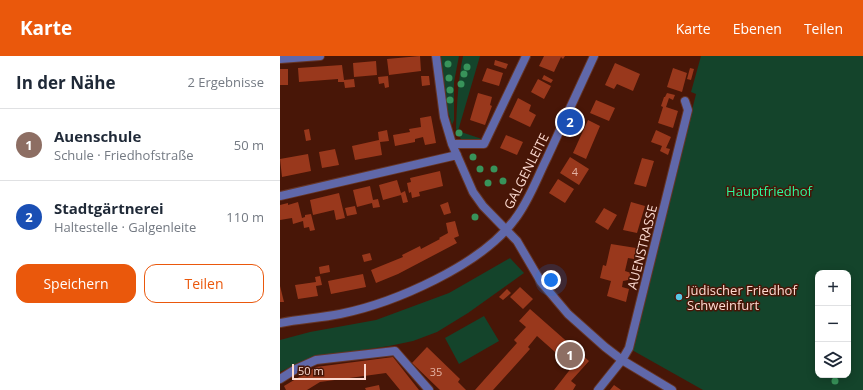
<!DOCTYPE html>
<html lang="de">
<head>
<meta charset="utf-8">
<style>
  :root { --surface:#fff; --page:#f6f6f7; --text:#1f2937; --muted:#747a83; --line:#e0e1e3; --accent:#ea580c }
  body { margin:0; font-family:"Open Sans",sans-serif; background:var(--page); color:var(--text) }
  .controls { position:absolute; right:12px; bottom:12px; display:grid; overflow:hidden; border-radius:8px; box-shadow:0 2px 10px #0003 }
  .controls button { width:36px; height:36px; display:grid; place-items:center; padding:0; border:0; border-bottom:1px solid var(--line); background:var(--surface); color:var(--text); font:20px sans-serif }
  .scale { position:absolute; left:12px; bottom:10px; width:74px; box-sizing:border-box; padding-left:4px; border:2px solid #fcdad0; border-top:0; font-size:11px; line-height:14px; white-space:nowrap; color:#fcdad0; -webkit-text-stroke:3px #481607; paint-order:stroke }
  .you { position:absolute; left:271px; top:224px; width:14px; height:14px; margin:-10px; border:3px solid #fff; border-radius:50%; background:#1a73e8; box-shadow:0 0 0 6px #1a73e833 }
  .badge { display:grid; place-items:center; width:26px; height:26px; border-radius:50%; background:var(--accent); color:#fff; font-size:13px; font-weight:700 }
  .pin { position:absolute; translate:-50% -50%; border:2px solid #fff; box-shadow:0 1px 4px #0006 }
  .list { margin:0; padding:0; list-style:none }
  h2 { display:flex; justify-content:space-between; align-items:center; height:52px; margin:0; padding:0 16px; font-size:17px }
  h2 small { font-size:13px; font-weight:400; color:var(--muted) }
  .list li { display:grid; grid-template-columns:26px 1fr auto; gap:12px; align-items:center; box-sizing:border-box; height:72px; padding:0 16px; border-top:1px solid var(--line) }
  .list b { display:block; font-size:15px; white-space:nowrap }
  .list p { margin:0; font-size:13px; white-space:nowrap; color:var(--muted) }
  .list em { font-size:13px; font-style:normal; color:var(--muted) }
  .actions { display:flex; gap:8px; padding:12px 16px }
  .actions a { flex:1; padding:9px 0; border:1px solid var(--accent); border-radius:12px; text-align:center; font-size:14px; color:var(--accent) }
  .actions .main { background:var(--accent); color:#fff }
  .icon { flex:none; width:22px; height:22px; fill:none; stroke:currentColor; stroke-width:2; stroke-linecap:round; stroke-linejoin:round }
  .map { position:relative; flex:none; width:583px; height:334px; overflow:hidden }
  header { display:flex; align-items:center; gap:24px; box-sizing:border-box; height:56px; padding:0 20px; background:var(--accent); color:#fff }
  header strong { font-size:19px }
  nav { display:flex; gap:22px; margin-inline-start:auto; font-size:14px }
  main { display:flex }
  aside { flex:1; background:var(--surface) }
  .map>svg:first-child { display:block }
  .green { fill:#14442b; fill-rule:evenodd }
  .building { fill:#99381c }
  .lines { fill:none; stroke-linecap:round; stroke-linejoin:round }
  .street-casing { stroke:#653527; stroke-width:10 }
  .street { stroke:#6068aa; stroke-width:8 }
  .tree { fill:#38935a }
  .poi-dot { fill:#59c8e4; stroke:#481607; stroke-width:1.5 }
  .labels { text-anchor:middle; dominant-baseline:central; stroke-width:3; stroke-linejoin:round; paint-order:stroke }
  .number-label { font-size:11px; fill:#e3b2a3 }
  .street-label { font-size:13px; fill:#fcdad0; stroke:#481607 }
  .park-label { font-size:13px; fill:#2bfa9d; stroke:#481607 }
  .poi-label { font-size:13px; fill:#fcdad0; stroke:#481607; text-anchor:start }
</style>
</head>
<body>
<header>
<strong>Karte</strong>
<nav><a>Karte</a><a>Ebenen</a><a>Teilen</a></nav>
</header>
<main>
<aside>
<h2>In der Nähe<small>2 Ergebnisse</small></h2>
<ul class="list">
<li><span class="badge" style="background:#8d6e63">1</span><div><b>Auenschule</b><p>Schule · Friedhofstraße</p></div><em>50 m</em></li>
<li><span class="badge" style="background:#1a4fb4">2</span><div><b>Stadtgärtnerei</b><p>Haltestelle · Galgenleite</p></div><em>110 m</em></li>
</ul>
<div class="actions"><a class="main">Speichern</a><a>Teilen</a></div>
</aside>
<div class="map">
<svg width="583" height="334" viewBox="0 0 583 334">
  <rect width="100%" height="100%" fill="#481607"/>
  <path class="green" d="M161,0h18l-5,26v38l-2,5 -5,-17z
    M183,0h17l-22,75 24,8h-21c-2,-3 -5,-8 -5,-11 1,-24 2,-48 7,-72z
    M421,0h162v334h-160l-71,-40 64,-256 -5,-2zM538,217h30v102h-30z
    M230,202l14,15 -56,40 -31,19 -24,9 -24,5 -72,11 -22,8 -15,7v-32l30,-8 66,-12 73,-27z
    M204,260l15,25 -40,23 -14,-26z"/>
  <path class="building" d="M140,0l1,15 -32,4 -2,-16z
    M264,0h21l-2,3 -2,-2 -7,15 -15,-6z
    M215,4l13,4 -2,5 -12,-4z
    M96,5l1,14 -23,2 -1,-14z
    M335,7l25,11 -7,17 -16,-7 -3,5 -9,-4z
    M62,9l2,15 10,-1 1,8 -10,1 -1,-6h-6v-3l-39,3 -1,-14z
    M207,12l16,5 -4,13 -17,-5z
    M393,12l14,5 -5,19 -15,-5z
    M410,12l4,1 -3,11 -4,-1z
    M0,13h8v16h-8z
    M264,19l9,5 -2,3 -9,-4z
    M108,20l1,11 -4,1 -1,-5 -5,1 -1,-7z
    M141,20h8l1,9 -8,1z
    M258,23l13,7 -7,13 -13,-7z
    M198,37l14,4 -2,8 2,1 -7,19 -15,-5z
    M387,37l8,2 -2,5 -4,-2 -3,9 12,4 -5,17 -15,-5 5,-16 -2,-1 3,-9h1z
    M238,42l13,7 -2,6 7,4 -6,12 -21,-10z
    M316,44l19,8 -6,13 -19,-8z
    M151,60l5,27 -11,2 -2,-8 -8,2v3l-20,4 -2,-11 17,-3 -1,-3 12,-2 -1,-9z
    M308,64l12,6 -14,33 -13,-6z
    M29,73l2,11 -5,1 -2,-11z
    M107,74l2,11 -9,1 2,13 -27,5 -3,-14 27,-6 -1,-8z
    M376,74l15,7 -5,11 4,1 -2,6 -8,-4 2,-5 -11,-4z
    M226,79l17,7 -6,13 -17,-7z
    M55,93l4,16 -17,3 -3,-16z
    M28,98l3,17 -29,6 -2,-18z
    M290,101l19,12 -10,16 -19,-12z
    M362,102l12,3 -8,26 -12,-3z
    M160,115l3,15 -24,6 1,4 -8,2 -1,-6 -2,1 -2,-10 4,-1 -1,-4z
    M278,123l16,10 -9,14 -16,-10z
    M117,124l4,13 4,-2 3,11 -5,1 -2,-8 -18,5 -4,-15z
    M90,130l3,14 5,-1 2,8 -7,1 -1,-5 -15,4 -4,-17z
    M59,137l6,25 -9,2 -2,-10 -21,5 -3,-15z
    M18,146l4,16 3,-1v-2l6,-1 4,16 -5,1 -1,-4 -5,1 -1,-7 -10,3 -1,-6 -12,2v-15l8,-2v2z
    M168,146l3,11 -7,2 -4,-10z
    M351,146l14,4 -8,27 -14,-3z
    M75,150l2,8 -10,2 -2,-8z
    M324,152l13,7 -9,15 -13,-8z
    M175,165l4,15 -5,2 3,5 -59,31 -22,9 -5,-13 32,-13 -1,-2 18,-9 1,3 19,-10 -1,-1 9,-5 -2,-10z
    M331,188l25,4 -2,11 -6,-1 -3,13 6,2 -3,7 -5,1 -1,6 7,2 -3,13 -19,-6 4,-15 -11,-3 3,-13 3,1z
    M90,197l2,7 -8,2 -2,-7z
    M49,209l1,7 -10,2 -1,-7z
    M83,218l3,13 -35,7 -3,-13z
    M40,220l2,9 -6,1 2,10 -20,3 -3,-14 21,-3 -1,-5z
    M0,230l4,16h-4z
    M240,231l13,12 -10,10 -13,-12z
    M227,233l4,4 -8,7 -4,-3z
    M250,253l59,52 -18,20 5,4 -3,5h-19l18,-23 -35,-31 -9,11 2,2 -37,41h-18l42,-47 -3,-3 12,-13 -7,-6z
    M147,291l33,32 -2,3 8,8h-26l-28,-27z
    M113,301l26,33h-19l-14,-17 -66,9 -13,8h-21l-2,-4 32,-19z
    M99,329l1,5h-14l-1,-2z
    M334,329l7,5h-11z"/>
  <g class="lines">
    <g class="street-casing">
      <path id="street" d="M156,0l8,61 8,27 21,48 10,14 34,35 24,41 27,32 37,33 17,13 50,30
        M0,3l40,-3
        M172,88h32l42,-88
        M0,140l177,-41
        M0,267c20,-4 40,-5 60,-9 54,-11 142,-49 175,-95 14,-18 22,-41 32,-61 16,-34 31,-68 47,-102
        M0,323l16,-10 20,-9 79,-9 34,39
        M318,334l24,-30 7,-12 59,-238 -3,-9"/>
    </g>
    <use href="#street" class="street"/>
  </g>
  <g class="tree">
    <circle cx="168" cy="8" r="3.5"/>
    <circle cx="187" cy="11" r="3.5"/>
    <circle cx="184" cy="18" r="3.5"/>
    <circle cx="169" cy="22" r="3.5"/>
    <circle cx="181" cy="28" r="3.5"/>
    <circle cx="170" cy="34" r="3.5"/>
    <circle cx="170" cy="44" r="3.5"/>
    <circle cx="179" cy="77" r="3.5"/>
    <circle cx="193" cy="101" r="3.5"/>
    <circle cx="200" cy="113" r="3.5"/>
    <circle cx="214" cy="113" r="3.5"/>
    <circle cx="223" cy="125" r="3.5"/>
    <circle cx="208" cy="127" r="3.5"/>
    <circle cx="195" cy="161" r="3.5"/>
    <circle cx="555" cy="325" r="3.5"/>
  </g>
  <circle class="poi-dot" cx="399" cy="241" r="4"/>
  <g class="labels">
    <g class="number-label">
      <text x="295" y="115">4</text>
      <text x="156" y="315">35</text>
    </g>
    <g class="street-label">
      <text transform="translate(246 115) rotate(-63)">GALGENLEITE</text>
      <text transform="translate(362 191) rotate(-76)">AUENSTRASSE</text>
    </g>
    <g class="park-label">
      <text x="489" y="135">Hauptfriedhof</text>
    </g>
    <g class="poi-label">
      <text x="407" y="234">Jüdischer Friedhof<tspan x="407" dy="15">Schweinfurt</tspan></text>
    </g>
  </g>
</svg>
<div class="controls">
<button>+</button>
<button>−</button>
<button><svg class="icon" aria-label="layers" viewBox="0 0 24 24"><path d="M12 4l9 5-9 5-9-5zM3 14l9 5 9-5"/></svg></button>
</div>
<div class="scale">50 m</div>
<div class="you"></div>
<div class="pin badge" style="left:290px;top:299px;background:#8d6e63">1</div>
<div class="pin badge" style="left:290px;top:66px;background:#1a4fb4">2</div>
</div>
</main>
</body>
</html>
